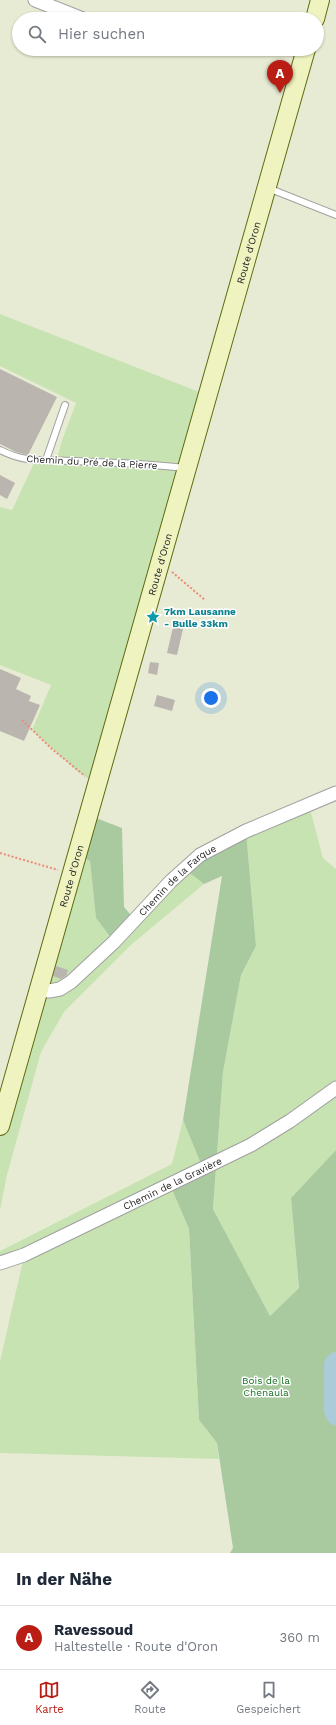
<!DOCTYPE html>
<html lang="de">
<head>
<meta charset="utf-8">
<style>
  :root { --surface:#fff; --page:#f6f6f7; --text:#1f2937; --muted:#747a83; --line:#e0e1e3; --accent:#b91d14 }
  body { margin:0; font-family:"Work Sans",sans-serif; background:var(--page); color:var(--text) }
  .you { position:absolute; left:211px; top:698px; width:14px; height:14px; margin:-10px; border:3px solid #fff; border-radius:50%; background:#1a73e8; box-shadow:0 0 0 6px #1a73e833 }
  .badge { display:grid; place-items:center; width:26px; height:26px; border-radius:50%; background:var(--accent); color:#fff; font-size:13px; font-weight:700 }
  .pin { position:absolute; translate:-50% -33px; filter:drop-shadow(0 1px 2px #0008) }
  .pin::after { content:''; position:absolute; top:21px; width:14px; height:12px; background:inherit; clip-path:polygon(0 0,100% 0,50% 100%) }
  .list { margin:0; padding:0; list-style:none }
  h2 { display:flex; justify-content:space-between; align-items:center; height:52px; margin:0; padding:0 16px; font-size:17px }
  h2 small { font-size:13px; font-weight:400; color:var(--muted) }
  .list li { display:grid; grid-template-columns:26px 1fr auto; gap:12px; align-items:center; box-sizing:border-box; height:64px; padding:0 16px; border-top:1px solid var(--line) }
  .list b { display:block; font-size:15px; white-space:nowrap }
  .list p { margin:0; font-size:13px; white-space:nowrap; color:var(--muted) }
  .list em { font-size:13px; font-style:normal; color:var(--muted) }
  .icon { flex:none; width:22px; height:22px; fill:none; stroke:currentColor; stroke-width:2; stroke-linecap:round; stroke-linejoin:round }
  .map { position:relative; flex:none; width:336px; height:1553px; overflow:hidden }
  .search { position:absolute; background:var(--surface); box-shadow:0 1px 3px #0004; left:12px; right:12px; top:12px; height:44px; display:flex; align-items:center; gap:10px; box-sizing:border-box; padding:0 14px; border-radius:22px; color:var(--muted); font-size:15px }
  .sheet { height:116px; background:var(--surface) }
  nav { display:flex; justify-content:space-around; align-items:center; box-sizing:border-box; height:56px; border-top:1px solid var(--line); background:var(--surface); font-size:11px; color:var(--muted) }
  nav a { display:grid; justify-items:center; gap:2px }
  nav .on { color:var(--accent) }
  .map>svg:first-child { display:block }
  .farmland { fill:#e8ebd3; fill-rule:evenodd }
  .grass { fill:#c7e3b1 }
  .forest { fill:#a9c99f }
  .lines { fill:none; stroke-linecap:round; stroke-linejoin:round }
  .river { stroke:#abcbd8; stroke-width:20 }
  .building { fill:#bbb5af }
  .lane-casing { stroke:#a0a0a0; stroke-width:8 }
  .street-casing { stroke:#a0a0a0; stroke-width:15 }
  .secondary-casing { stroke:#5d6b10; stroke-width:20 }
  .path { stroke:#ec8b79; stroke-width:2; stroke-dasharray:2 2; stroke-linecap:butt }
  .lane { stroke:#fff; stroke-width:6 }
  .street { stroke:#fff; stroke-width:13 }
  .secondary { stroke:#eef3bf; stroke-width:18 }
  .labels { text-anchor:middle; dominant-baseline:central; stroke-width:3; stroke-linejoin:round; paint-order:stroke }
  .street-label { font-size:10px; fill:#1f1f1f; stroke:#fff }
  .culture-label { font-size:10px; font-weight:bold; fill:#0d838f; stroke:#fff; text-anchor:start }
  .park-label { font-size:10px; fill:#177223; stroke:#fff }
</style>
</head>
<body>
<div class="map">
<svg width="336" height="1553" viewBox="0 0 336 1553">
  <rect width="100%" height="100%" fill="#eeece6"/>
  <path class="farmland" d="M0,0h336v869l-13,-11 -14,-53 -81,34 -93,81 -11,-13 -2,-79 -34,-13 -88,311v-461l51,20 -19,45 44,40 131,-375 -207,-81zM19,19h298v30h-298z
    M0,366l76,37 -15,40 -4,17 -22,1 -23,49 -12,-3z
    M222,876l-39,244 -11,44 -172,87v-41l7,-35 34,-123 23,-40 67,-67 73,-61z
    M24,1255l-24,106v-98z
    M0,1453l219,6 14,89 -3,5h-230z"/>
  <path class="grass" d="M0,314l207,81 -110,390 -21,-15 -44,-40 19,-45 -51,-20v-158l12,3 23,-49 22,-1 4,-17 15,-40 -76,-37z
    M309,805l14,53 13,11v281l-45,48 8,90 -29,28 -57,-107 10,-137 18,-97 15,-29 -10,-115z
    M77,854l13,7 6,57 18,24 86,-87 -9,17 13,12 -73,61 -67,67 -23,40 -34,123 -7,35v-84z
    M183,1120l20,49 -33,16 19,44 10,191 18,23 2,16 -219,-6v-92l24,-105 -24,7v-12l172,-87z"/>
  <path class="forest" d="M88,815l34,13 2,79 11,13 -21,22 -18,-24 -6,-57 -13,-7z
    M246,831l10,115 -15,29 -18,97 -10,137 57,107 29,-28 -8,-90 45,-48v403h-106l3,-5 -16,-105 -18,-23 -10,-191 -19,-44 33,-16 -20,-49 39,-244 -18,8 -14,-11 10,-18z"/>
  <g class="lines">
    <path class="river" d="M336,1362l-2,2v46l2,5"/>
  </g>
  <path class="building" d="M0,369l57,28 -29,58 -12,-3 -16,-8z
    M0,475l15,8 -8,16 -7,-4z
    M173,627l10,2 -6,26 -10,-2z
    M150,662l9,1 -2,12 -9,-2z
    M0,669l21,9 -5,11 15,7 -2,5 11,4 -16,36 -24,-10z
    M157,695l18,5 -3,11 -18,-5z
    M56,966l12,4 -2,6 -5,3 -8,-3z"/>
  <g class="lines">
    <g class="lane-casing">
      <path id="lane" d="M268,188l68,27
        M0,450c27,14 45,9 74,11 37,2 74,2 111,7
        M46,460l19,-55"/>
    </g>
    <g class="street-casing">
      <g id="street">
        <path d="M35,0l48,19"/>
        <path id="s1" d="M39,990l10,1 11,-2 11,-7 43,-40 57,-61 29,-26 46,-24 90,-38"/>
        <path id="s2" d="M0,1263l24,-8 227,-110 39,-24 46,-33"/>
      </g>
    </g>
    <g class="secondary-casing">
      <g id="secondary">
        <path d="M315,19l5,-19"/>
        <path id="s3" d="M0,1126l306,-1077"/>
      </g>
    </g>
    <path class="path" d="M172,572l33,28
      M22,720l30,29 33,27
      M0,853l58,17"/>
    <use href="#lane" class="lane"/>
    <use href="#street" class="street"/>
    <use href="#secondary" class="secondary"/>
  </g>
  <defs>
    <g id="sight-bare" transform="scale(1.08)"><path d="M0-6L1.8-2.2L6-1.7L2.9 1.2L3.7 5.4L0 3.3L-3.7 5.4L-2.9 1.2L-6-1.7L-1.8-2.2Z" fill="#0f9aa8" stroke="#fff" stroke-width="2.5" paint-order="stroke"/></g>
  </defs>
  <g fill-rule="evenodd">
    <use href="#sight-bare" x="153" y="617"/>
  </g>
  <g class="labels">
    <g class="street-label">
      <text stroke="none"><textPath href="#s3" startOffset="908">Route d'Oron</textPath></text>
      <text transform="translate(92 462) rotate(3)">Chemin du Pré de la Pierre</text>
      <text stroke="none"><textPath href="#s3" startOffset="584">Route d'Oron</textPath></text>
      <text stroke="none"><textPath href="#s3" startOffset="260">Route d'Oron</textPath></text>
      <text stroke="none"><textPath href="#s1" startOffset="182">Chemin de la Farque</textPath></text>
      <text stroke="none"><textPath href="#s2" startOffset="190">Chemin de la Gravière</textPath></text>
    </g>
    <g class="culture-label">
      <text x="164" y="611">7km Lausanne<tspan x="164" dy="12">- Bulle 33km</tspan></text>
    </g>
    <g class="park-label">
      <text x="266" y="1380">Bois de la<tspan x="266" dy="12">Chenaula</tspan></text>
    </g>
  </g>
</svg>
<div class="you"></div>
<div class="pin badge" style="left:280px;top:93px">A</div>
<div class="search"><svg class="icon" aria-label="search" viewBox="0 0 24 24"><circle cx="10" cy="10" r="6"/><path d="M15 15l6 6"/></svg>Hier suchen</div>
</div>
<section class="sheet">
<h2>In der Nähe<small></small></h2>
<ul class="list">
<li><span class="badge">A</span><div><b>Ravessoud</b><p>Haltestelle · Route d'Oron</p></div><em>360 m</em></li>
</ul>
</section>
<nav>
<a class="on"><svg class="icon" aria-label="map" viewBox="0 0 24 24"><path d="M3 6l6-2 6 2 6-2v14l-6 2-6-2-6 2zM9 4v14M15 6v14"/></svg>Karte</a>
<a><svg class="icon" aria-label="directions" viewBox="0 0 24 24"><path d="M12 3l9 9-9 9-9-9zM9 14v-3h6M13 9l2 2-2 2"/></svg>Route</a>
<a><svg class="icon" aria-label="saved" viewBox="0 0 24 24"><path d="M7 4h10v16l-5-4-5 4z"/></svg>Gespeichert</a>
</nav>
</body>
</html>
